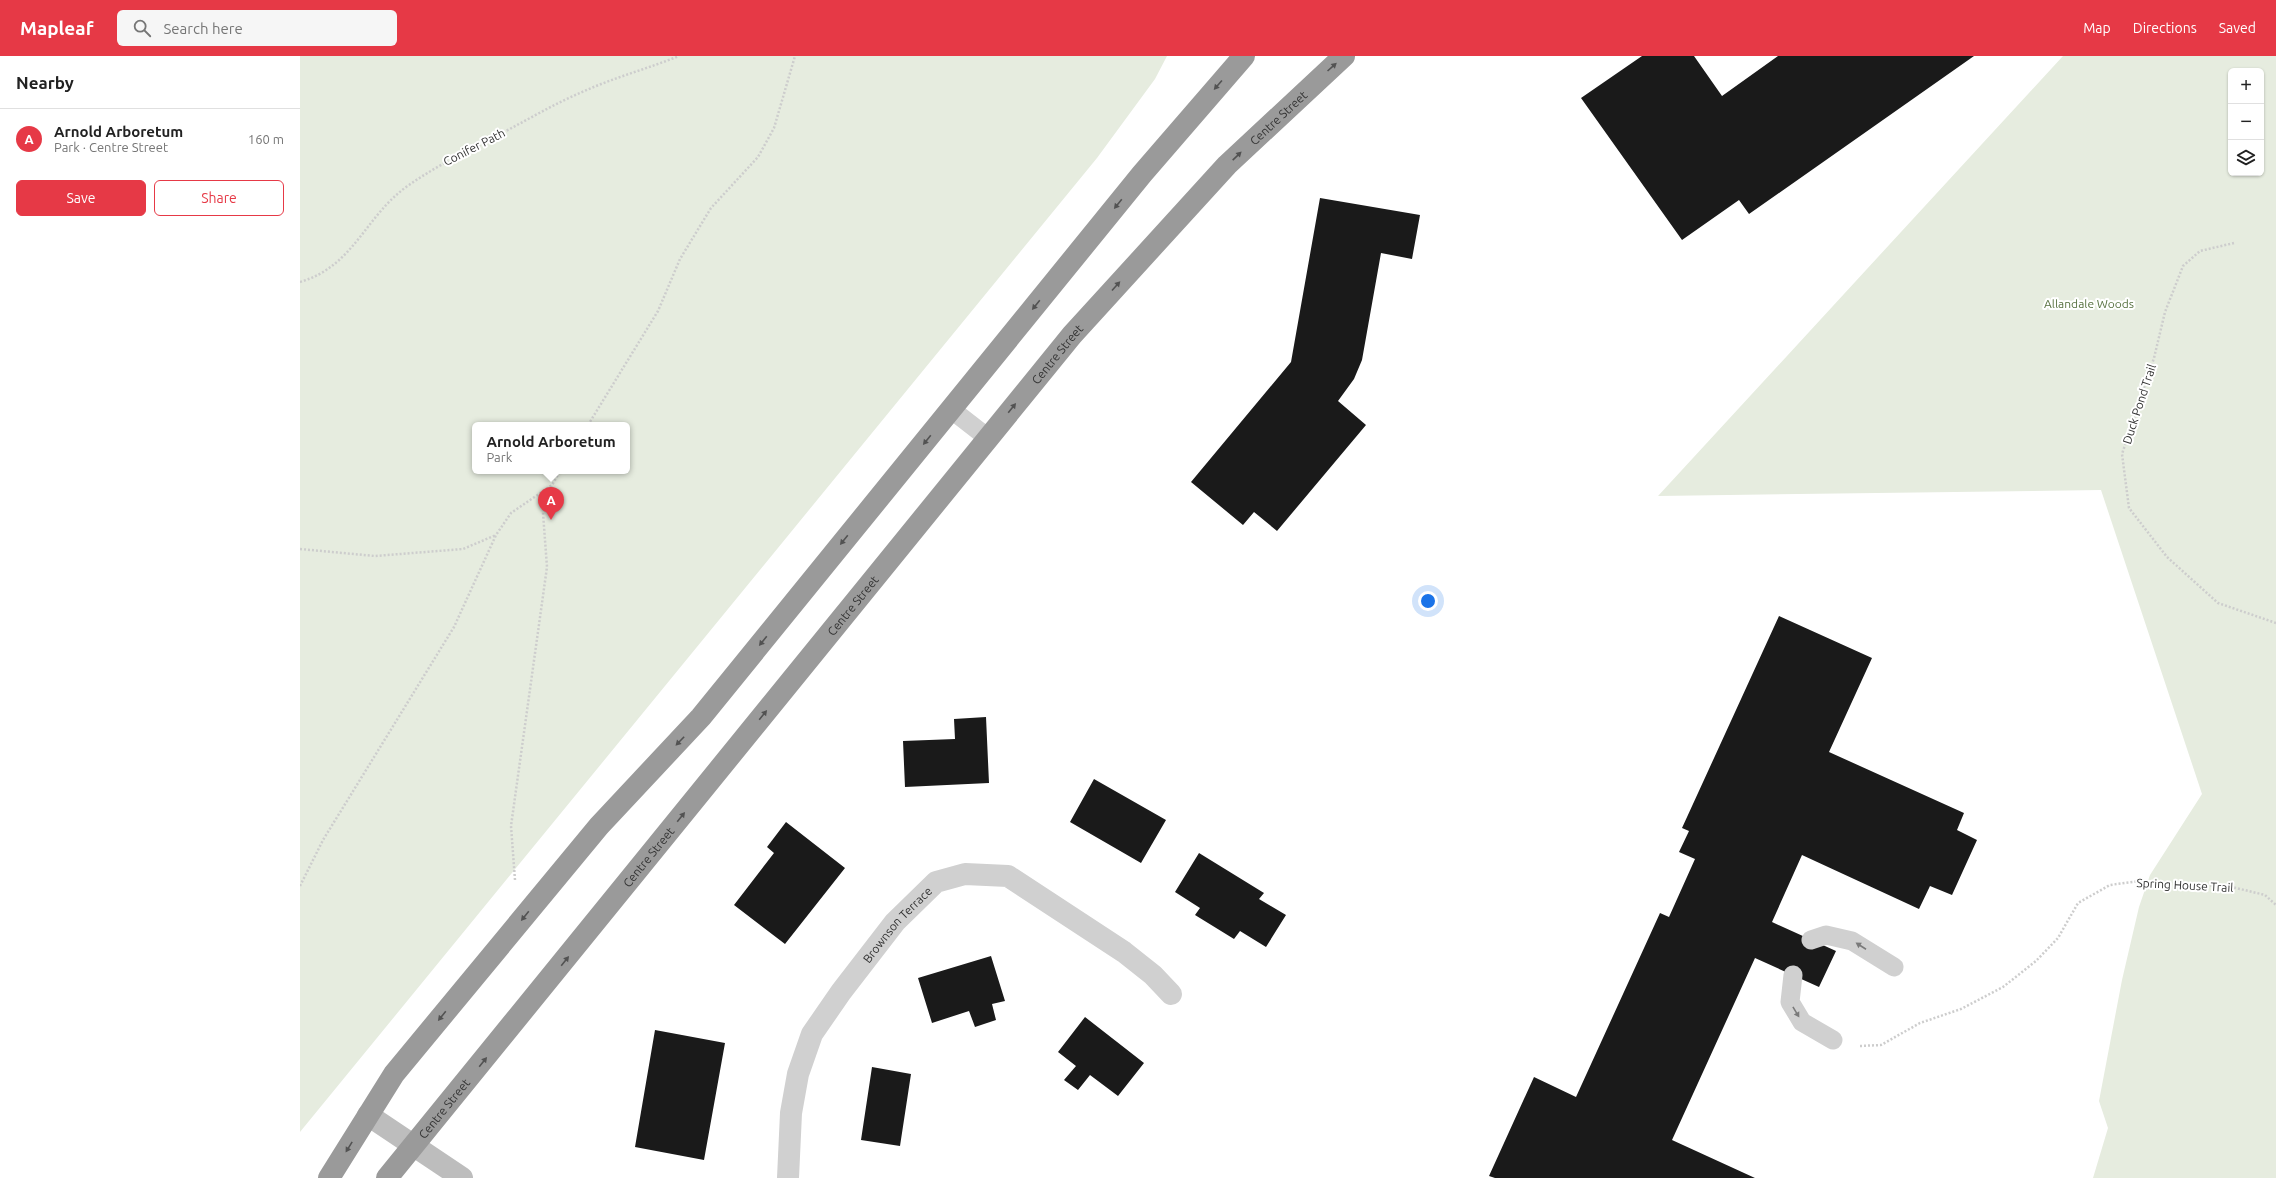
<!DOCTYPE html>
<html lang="en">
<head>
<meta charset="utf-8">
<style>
  :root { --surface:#fff; --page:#f6f6f6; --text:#222; --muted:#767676; --line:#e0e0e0; --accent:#e63946 }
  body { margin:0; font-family:Ubuntu,sans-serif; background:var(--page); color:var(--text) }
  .controls { position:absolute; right:12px; top:12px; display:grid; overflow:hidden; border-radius:6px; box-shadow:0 1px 3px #0004 }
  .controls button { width:36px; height:36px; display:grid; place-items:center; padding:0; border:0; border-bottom:1px solid var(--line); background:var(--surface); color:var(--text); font:20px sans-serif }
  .you { position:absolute; left:1128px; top:545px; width:14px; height:14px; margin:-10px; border:3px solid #fff; border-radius:50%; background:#1a73e8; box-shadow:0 0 0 6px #1a73e833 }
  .badge { display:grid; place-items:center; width:26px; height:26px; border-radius:50%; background:var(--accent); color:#fff; font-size:13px; font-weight:700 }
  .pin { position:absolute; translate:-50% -33px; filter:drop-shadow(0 1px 2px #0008) }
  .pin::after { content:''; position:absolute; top:21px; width:14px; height:12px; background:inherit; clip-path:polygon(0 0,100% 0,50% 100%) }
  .popup { position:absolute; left:172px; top:366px; width:158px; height:52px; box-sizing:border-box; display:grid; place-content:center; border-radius:6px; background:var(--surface); filter:drop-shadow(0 1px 3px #0005); font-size:13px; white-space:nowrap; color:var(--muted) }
  .popup b { font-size:15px; color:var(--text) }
  .popup::after { content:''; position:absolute; left:50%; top:100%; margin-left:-8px; border:8px solid transparent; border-top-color:var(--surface) }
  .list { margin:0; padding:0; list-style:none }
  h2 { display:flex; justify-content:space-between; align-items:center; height:52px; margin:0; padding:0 16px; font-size:17px }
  h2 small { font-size:13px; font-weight:400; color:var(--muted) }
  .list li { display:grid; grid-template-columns:26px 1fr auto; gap:12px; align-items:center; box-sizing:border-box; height:60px; padding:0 16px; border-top:1px solid var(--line) }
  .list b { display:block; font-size:15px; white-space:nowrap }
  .list p { margin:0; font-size:13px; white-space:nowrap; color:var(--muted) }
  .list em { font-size:13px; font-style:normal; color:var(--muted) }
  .actions { display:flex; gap:8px; padding:12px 16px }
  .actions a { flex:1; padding:9px 0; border:1px solid var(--accent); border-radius:6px; text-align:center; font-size:14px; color:var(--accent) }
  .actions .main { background:var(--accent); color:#fff }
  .icon { flex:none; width:22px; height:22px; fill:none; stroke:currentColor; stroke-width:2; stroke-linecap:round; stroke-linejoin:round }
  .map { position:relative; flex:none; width:1976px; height:1122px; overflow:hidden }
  header { display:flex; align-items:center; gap:24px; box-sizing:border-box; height:56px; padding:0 20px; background:var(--accent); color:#fff }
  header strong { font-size:19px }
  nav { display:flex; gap:22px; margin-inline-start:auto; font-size:14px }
  .search { width:280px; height:36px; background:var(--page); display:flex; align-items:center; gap:10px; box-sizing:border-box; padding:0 14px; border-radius:6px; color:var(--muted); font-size:15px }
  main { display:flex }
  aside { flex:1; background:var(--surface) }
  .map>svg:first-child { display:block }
  .green { fill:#e6ecdf; fill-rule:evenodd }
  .building { fill:#1a1a1a }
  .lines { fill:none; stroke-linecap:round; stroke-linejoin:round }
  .path { stroke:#cdcdcd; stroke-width:2.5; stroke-dasharray:2 2; stroke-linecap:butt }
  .lane { stroke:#d0d0d0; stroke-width:19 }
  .street { stroke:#d0d0d0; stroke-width:22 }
  .secondary { stroke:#bdbdbd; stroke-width:22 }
  .highway { stroke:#9a9a9a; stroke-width:22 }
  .oneway { fill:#525252 }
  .oneway2 { fill:#7a7a7a }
  .labels { text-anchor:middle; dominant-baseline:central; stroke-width:4; stroke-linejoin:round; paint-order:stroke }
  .street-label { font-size:12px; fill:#333; stroke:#fff }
  .park-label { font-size:12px; fill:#56703f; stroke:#fff }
</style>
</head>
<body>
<header>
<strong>Mapleaf</strong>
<div class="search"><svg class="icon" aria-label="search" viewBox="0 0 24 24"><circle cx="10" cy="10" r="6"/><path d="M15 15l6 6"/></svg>Search here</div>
<nav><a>Map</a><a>Directions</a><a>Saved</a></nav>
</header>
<main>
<aside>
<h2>Nearby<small></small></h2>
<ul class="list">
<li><span class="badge">A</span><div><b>Arnold Arboretum</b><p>Park · Centre Street</p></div><em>160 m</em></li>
</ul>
<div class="actions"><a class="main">Save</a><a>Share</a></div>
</aside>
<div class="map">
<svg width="1976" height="1122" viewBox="0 0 1976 1122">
  <rect width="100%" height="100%" fill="#fff"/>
  <path class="green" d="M0,0h867l-12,23 -58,79 -797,974zM175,369h152v46h-152z
    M1763,0h213v1122h-183l15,-50 -9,-27 23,-121 17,-73 11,-32 52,-81 -101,-304 -443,6zM1931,15h30v102h-30z"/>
  <path class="building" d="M1342,0h52l28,40 56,-40h196l-225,158 -10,-14 -57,40 -101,-142z
    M1020,142l100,17 -8,44 -31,-6 -19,107 -8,19 -16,22 28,24 -89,106 -23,-19 -11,13 -52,-43 100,-120z
    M1479,560l93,42 -43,94 135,61 -7,17 20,10 -25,55 -22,-9 -11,23 -117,-54 -30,67 64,29 -17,36 -64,-29 -83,182 83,38h-260l-6,-2 45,-99 42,20 84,-184 9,4 26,-58 -16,-7 10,-21 -7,-3z
    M686,661l3,66 -84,4 -2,-46 52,-2 -1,-20z
    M794,723l72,41 -25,43 -71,-41z
    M486,766l59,46 -60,76 -51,-39 40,-52 -7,-6z
    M899,797l65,40 -5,6 27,16 -20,32 -26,-16 -6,8 -39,-24 5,-7 -25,-16z
    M691,900l14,45 -13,3 4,16 -21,7 -6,-16 -37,12 -14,-45z
    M785,961l59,46 -26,33 -28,-21 -12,15 -14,-10 12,-14 -18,-14z
    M355,974l70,13 -21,117 -69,-13z
    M572,1011l39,7 -11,72 -39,-6z"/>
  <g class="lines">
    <path class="path" d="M1934,187l-34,8 -17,15 -18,46 -11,46 -32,96 7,54 38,49 51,46 58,20
      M0,226c55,-16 65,-67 109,-97 30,-21 63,-36 95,-53 25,-13 50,-28 76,-39 32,-15 67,-24 99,-37
      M288,369l70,-114 22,-52 31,-51 47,-51 16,-29 21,-72
      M0,493l75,7 88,-7 33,-14
      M215,824l-4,-54 36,-259 -4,-54 9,-28
      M0,830l23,-46 131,-213 42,-92 15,-22 41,-28 8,-14
      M1560,990l21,-1 39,-22 41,-14 42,-22 33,-26 22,-23 20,-35 32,-18 29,-4 93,6 33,8 11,10"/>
    <path class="lane" d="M652,354l36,28
      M1511,884l15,-5 26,6 42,26
      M1493,919l-3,27 12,20 31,18"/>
    <path class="street" id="s1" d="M488,1122l3,-65 7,-39 14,-40 29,-42 54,-70 41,-40 29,-8 43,2 116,76 29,23 18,19"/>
    <path class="secondary" d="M68,1059l94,63"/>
    <g class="highway">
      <path d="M29,1122l65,-104 205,-248 102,-109 441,-543 102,-118"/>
      <path id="s2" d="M87,1122l685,-843 155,-170 117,-109"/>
    </g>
  </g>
  <defs><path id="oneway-solid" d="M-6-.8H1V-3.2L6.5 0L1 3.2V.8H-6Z"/></defs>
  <g class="oneway">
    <use href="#oneway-solid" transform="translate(1032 11) rotate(-42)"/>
    <use href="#oneway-solid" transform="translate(918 29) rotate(131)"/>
    <use href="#oneway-solid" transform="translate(937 100) rotate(-44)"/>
    <use href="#oneway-solid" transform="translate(818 148) rotate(129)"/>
    <use href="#oneway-solid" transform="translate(816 230) rotate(-48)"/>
    <use href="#oneway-solid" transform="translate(736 249) rotate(129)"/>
    <use href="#oneway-solid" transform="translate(712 352) rotate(-51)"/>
    <use href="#oneway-solid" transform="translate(627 384) rotate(129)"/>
    <use href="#oneway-solid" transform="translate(544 484) rotate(129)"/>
    <use href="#oneway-solid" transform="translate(463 585) rotate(129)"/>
    <use href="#oneway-solid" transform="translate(463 659) rotate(-51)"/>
    <use href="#oneway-solid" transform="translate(380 685) rotate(134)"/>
    <use href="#oneway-solid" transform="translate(381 761) rotate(-51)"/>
    <use href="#oneway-solid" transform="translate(225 860) rotate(129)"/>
    <use href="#oneway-solid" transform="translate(265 905) rotate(-51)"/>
    <use href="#oneway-solid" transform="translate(142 960) rotate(129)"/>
    <use href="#oneway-solid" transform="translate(183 1006) rotate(-51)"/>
    <use href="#oneway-solid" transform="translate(49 1091) rotate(122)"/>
  </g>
  <g class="oneway2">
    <use href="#oneway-solid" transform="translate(1561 890) rotate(-147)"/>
    <use href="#oneway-solid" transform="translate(1496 956) rotate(59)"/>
  </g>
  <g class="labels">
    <g class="street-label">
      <text stroke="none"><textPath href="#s2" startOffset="1386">Centre Street</textPath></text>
      <text transform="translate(174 91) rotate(-27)">Conifer Path</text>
      <text stroke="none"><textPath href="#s2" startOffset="1062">Centre Street</textPath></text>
      <text transform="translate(1839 348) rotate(-72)">Duck Pond Trail</text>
      <text stroke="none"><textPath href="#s2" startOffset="738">Centre Street</textPath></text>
      <text stroke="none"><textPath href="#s2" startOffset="414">Centre Street</textPath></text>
      <text transform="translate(1885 829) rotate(3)">Spring House Trail</text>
      <text stroke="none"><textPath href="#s1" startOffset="286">Brownson Terrace</textPath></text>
      <text stroke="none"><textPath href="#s2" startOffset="90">Centre Street</textPath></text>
    </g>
    <g class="park-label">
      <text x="1789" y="247">Allandale Woods</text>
    </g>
  </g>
</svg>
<div class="controls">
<button>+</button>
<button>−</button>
<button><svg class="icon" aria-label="layers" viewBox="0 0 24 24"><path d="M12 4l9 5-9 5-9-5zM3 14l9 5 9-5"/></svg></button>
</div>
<div class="you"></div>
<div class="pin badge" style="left:251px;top:464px">A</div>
<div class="popup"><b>Arnold Arboretum</b>Park</div>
</div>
</main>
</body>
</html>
